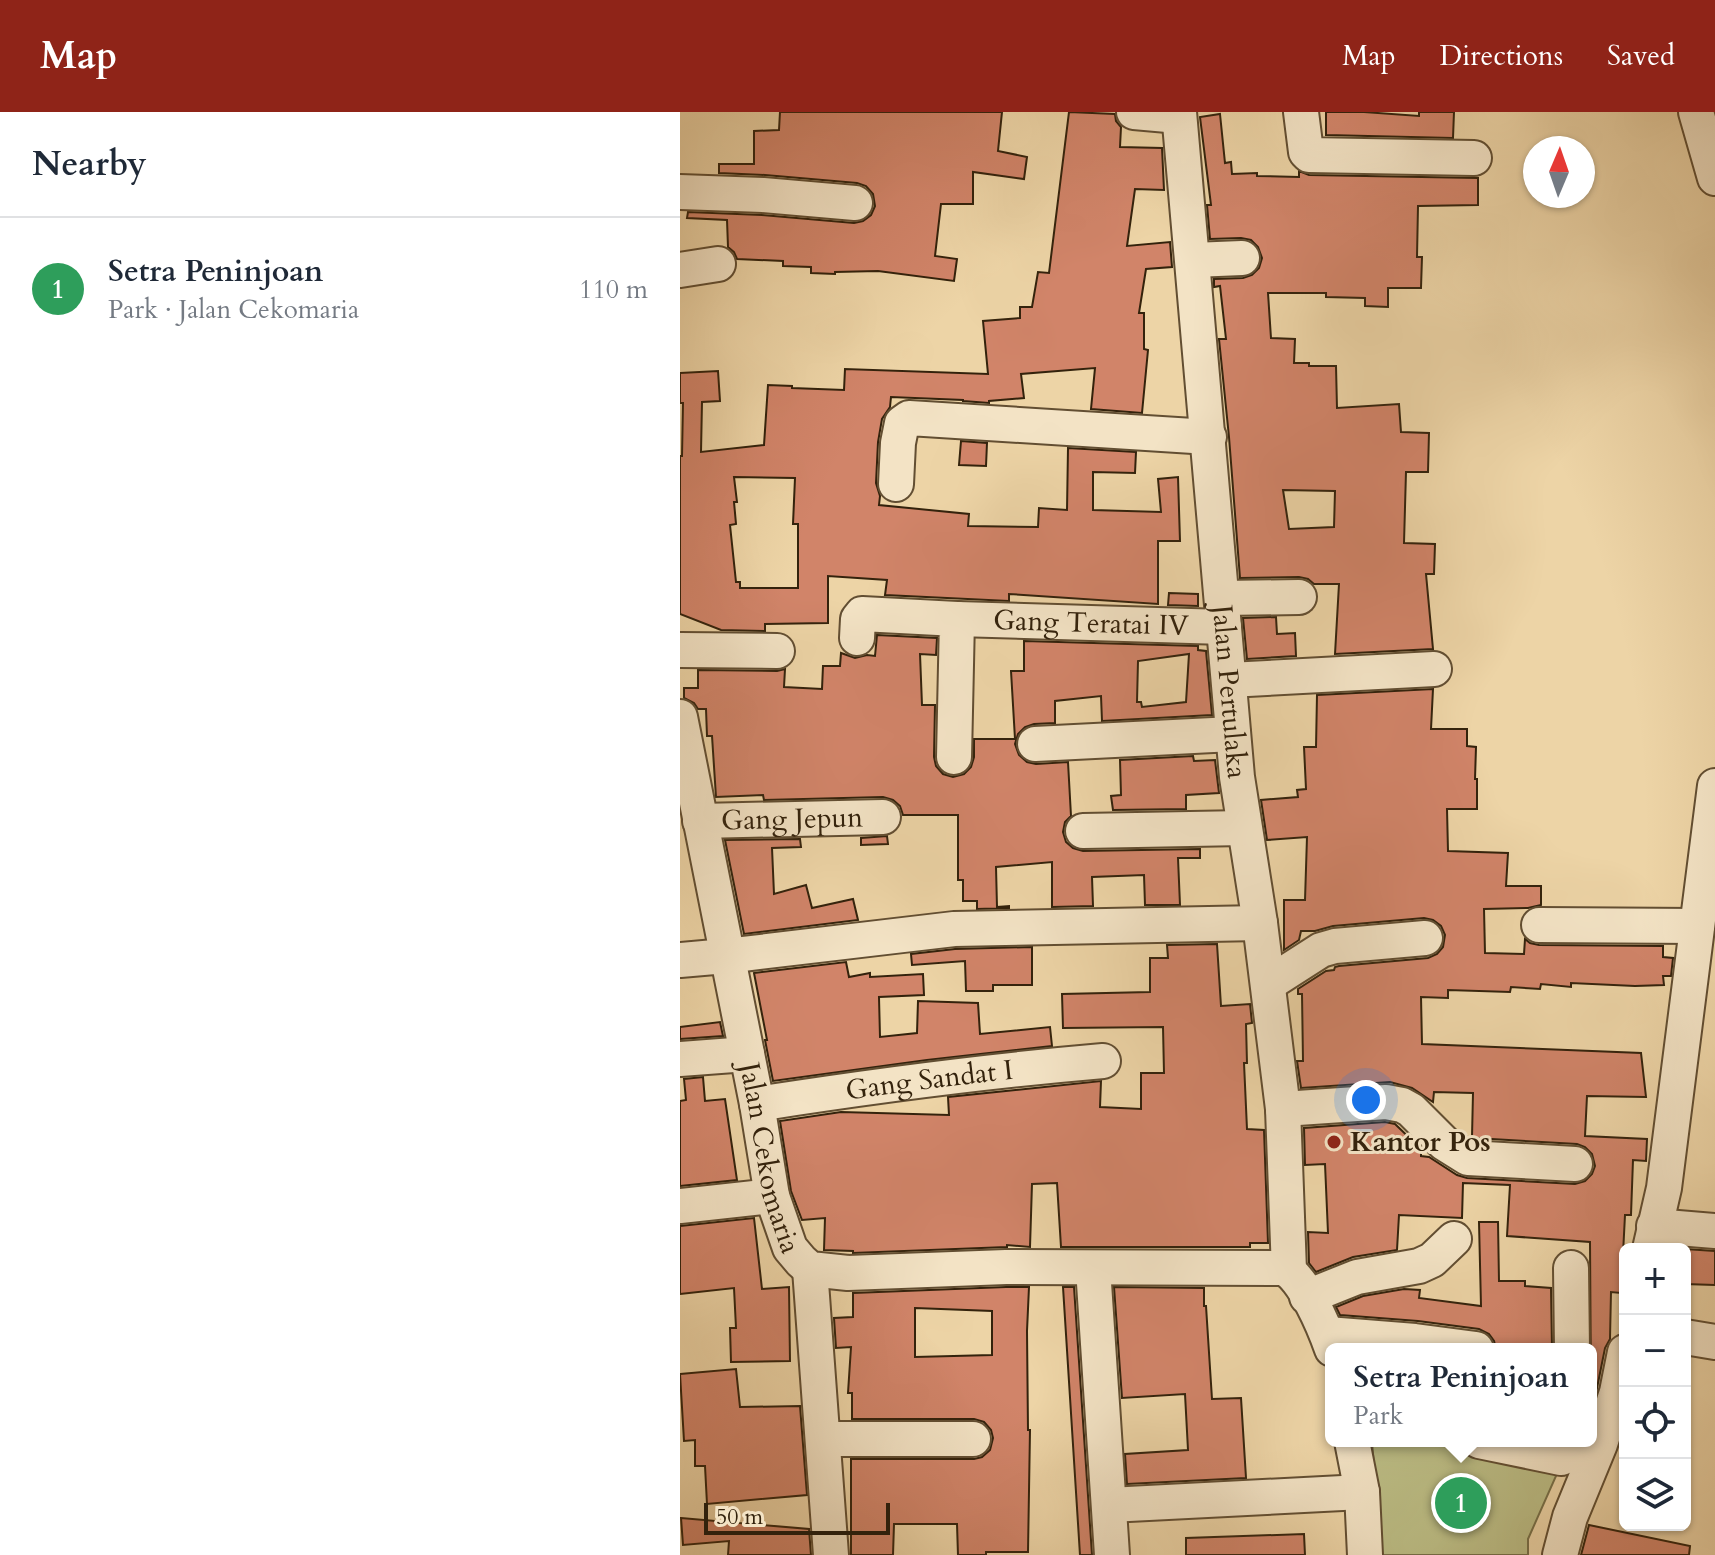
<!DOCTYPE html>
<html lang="en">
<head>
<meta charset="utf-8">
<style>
  :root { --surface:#fff; --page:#f2f2f3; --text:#1f2937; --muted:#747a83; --line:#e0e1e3; --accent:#8f2418 }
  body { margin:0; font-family:Cardo,serif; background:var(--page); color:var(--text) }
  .controls { position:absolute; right:24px; bottom:24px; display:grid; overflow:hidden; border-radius:12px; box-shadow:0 2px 6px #0004 }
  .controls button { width:72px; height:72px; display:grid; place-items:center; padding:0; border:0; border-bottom:2px solid var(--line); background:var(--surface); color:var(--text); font:40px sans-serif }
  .compass { position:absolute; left:843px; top:24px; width:72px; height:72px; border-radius:50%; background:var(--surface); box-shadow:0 2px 6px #0004; rotate:2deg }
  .scale { position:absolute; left:24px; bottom:20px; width:186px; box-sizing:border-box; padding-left:8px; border:4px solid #33220c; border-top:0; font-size:22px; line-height:28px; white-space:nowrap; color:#33220c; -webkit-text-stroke:6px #f3e3c5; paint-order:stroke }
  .you { position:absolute; left:686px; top:988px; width:28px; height:28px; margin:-20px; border:6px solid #fff; border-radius:50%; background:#1a73e8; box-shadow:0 0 0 12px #1a73e833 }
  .badge { display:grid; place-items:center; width:52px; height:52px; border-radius:50%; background:var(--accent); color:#fff; font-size:26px; font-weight:700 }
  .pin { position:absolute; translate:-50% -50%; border:4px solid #fff; box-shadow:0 2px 8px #0006 }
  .popup { position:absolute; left:645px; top:1231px; width:272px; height:104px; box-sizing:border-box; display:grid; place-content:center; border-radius:12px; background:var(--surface); filter:drop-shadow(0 2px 6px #0005); font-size:26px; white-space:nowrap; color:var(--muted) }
  .popup b { font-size:30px; color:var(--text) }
  .popup::after { content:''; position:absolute; left:50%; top:100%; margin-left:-16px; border:16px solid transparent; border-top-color:var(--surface) }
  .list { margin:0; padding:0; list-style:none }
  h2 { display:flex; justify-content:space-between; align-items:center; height:104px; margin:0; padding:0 32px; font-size:34px }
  h2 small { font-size:26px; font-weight:400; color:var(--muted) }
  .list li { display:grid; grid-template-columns:52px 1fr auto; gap:24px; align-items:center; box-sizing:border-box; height:144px; padding:0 32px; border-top:2px solid var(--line) }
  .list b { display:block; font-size:30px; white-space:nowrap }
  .list p { margin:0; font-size:26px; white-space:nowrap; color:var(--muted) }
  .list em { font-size:26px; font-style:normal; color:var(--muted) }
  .icon { flex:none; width:44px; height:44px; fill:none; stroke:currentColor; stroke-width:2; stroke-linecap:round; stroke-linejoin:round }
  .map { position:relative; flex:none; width:1035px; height:1443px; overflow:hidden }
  header { display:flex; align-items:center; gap:48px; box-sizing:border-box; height:112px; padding:0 40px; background:var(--accent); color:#fff }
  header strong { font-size:38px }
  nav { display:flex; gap:44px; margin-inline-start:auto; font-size:28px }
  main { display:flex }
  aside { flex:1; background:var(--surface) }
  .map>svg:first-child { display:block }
  .green { fill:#bbbc84; stroke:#776f48; stroke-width:2 }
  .building { fill:#d18469; stroke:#33220c; stroke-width:2; fill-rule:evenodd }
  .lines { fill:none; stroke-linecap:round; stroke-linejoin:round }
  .minor-casing { stroke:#624e32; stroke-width:38 }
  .minor { stroke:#f3e3c5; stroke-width:34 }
  .poi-dot { fill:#8f2418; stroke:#f3e3c5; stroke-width:3 }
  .labels { text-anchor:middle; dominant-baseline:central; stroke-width:6; stroke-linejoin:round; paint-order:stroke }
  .street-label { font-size:28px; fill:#33220c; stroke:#f3e3c5 }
  .poi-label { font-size:28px; font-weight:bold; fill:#33220c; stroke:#f3e3c5; text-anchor:start }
</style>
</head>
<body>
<header>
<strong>Map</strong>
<nav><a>Map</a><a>Directions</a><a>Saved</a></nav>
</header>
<main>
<aside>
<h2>Nearby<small></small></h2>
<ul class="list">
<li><span class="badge" style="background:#2e9e5b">1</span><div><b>Setra Peninjoan</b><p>Park · Jalan Cekomaria</p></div><em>110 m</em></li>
</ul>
</aside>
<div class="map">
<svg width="1035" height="1443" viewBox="0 0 1035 1443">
  <rect width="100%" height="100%" fill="#edd4a6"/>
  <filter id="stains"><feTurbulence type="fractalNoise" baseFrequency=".0025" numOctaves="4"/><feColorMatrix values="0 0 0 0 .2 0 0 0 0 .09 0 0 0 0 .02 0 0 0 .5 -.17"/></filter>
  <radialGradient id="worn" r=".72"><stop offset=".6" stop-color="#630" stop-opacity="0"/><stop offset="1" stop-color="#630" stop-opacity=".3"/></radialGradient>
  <path class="green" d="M692,1329h83l105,26 -32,72v16h-147z"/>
  <path class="building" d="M100,0h222l-4,39 29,6 -3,22 -51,-7v32h-32l-6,52 22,3 -3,22 -76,-10 -43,1v2l-24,-1v-6l-28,-1v-5l-46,-2 -3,-7 -6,-5 -1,-27 -40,-2 1,-6 74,3 92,8 9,-2 8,-6 4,-9 -2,-12 -7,-8 -9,-3 -92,-8 -46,-2v-9h35v-33l25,-1z
    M389,0l46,2 1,7 5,6 -1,20 42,1 2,42 -29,-1 -8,57 43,-4 2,25 -26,2 -7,44h5v36l4,1 -6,63 -51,-4 4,-41 -74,6 3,24 -35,3v2l-26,-2v-1l-72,-3 -1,10 -8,12 -4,23 -2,41 4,13 -1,9 90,9 -1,12 70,1 1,-19 28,2 1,-62 68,4 -1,21 -42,-1v38l68,2 -3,-33 20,-2 2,64h-22v63l-149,-10v7l-124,-6 2,-15 -59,-4v47l-63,1v7l-44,-1 -41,-16v-158h2l1,-53h-3v-30l38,-2 2,30 -18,1 -1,50 63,-7 4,-60 24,1v2l52,2 1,-21 143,5 -5,-53 37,-3v-11h12l6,-35 11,1zM54,365l61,1 -2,46h5v64h-58v-6h-4l-6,-57 6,-1 -2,-22h3z
    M646,0h38l55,4v-4h35l-1,26 -127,-3z
    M540,2l5,49 6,-1 1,12 25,-1v3l42,1v-6l10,4 169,3v27l-60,1 -1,51h5l-1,31h-33v19l-23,-1v-8l-39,-1v-4h-58l3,45 24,1 -1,24h15v3h27l1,42 62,-4 2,28 28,1 -1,39h-22l-2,71 31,1 -1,30h-8l7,75 -98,5 4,-70h-25l-6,-5 -9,-2 -59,1 -11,-141 -10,-98h7l-6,-53 -6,1v-8l29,-1 9,-3 7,-7 3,-10 -4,-11 -7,-7 -10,-2 -31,1 -3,-34h4l-11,-88zM603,378l52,1 -1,36 -45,2z
    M281,329l26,2 -1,23 -27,-1z
    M489,481l29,1v12l-30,-1z
    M596,505l1,17 18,-1 1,23 -49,3 -4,-41z
    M197,523l60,3 -1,17 -16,-1 2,51h13l-1,52 2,9 7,8 10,3 11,-3 7,-7 3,-10v-18h41l-4,-68h13v-30l174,5v4l8,1 6,64 -110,6 -1,-25 -46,5v22l-21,1 -9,3 -7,7 -3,10 4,11 8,7 9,2 32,-2 3,54 -6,6 -2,10 3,10 7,6 10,3 117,-2v9h-22l2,47h-35l-1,-30 -52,2 1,29 -41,1v-45l-56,5 1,40 12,-1v2l-32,1v-8h-14v-21h-5v-65h-55l-3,-9 -7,-6 -10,-3 -119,3 -1,-5 -47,2 -4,-61h-5l-1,-27h-8l-4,-6 -10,-5v-10h14v-18l79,1 8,-2 -1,18 38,2 1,-23h17l1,-13 14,5 12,-3 8,1zM509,542l-3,48 -44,5 -1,-5h-4l1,-41z
    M753,577l-2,40h36v17l9,1 -1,32h2v30h-30l1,42 60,2 -2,33h35v19l-13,3 -44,1 1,44 39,1 1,-15 5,4 9,2 124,1v11l10,1 -2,18h-8l1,9 -29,1 -64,-3v4l-30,-3 -1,5 -29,-2 -1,5 -62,-2v8l-27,-1 1,47 219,9 5,44 -59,-1 -2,40 62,3 -1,22 -13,-1 -2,55h-6l-4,78 -10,-1 -1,47 -5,9 -9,45h-5l-1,-151 -83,-6 3,-51 -47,-2 -1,35 -63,-3 -2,35 -44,7 -37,15 -7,-9 -1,-31 20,1 -3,-69 -20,1 -1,-37 81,-6 10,2 26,25v7l8,1 28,18 10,3 108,6 10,-3 7,-7 3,-8 -3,-12 -7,-7 -8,-3 -103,-6 -2,-1 1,-44 -39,-1 -1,10 -21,-14 -22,-6 -89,6 -4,-27h6l-1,-67h-4v-5l28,-18 8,-1 1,-3 4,-1 89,-8 9,-4 6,-7 2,-12 -4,-9 -8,-6 -9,-2 -91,8 -18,5h-14l-2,9 -15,10v-50h21l2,-63 -40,3 -6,-40 37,-3 -1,-7 9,-1 -2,-42h12l1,-52z
    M513,644l1,5 21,-1 4,33 -33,2v14l-73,1 -2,-14 10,-1 -1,-35z
    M207,724l1,8 -27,1v-7z
    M120,727l1,8 -29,1 2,46 32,-9 6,23 41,-9 5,21 -114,14 -19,-94z
    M537,832l4,62 29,-2 2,19 -6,1 1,39h-3l3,66 17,1 4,113h-18v4h-189l-4,-64 -25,1 -2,63 -23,-2v2l-154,6v-2l-29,-1 1,-32 -23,2 -11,-29 -11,-70 61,-9 108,3 -1,-18 153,-16 -1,26 41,2v-36h23l-1,-46 -100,1 -1,-34 88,-2v-34h18l-1,-13z
    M352,835v38h-39v6h-27l-1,-30 -53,4 -1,-11 44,-5z
    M166,850l3,15 21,-4v4l53,-3 1,21 -45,2 1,40 37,-4 1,-32 60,2 2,31 70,-7 2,19 -125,14 -154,21 -8,-41h2l-13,-67z
    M40,910l3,14 -43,3v-12z
    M23,965l2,24 20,-2 12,81 -57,6v-85l6,-1 -2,-21z
    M74,1106l8,71 27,-2 1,74 -59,1 -1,-34h6l-2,-40 -54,6v-68z
    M799,1110h19l1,59h26v5l26,2 1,61h-56l-2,-8 -5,-7 -10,-5 -61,-8 -78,-6 -4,-8 27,-11 41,-7 16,1 -1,8 62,8z
    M1005,1137l30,2v34l-30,-1z
    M326,1175h23l-2,44 1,99h2l-2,122h-42v3h-28l-1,-31h-63l-1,31h-42v-96h123l8,-2 8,-7 3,-12 -2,-8 -7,-8 -10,-3h-122v-26h-4l3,-46 -15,1 -2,-30 19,-1v-24zM235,1196l77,3v44l-77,2z
    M394,1175l18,268h-12l-17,-268z
    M434,1175l90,1v18h2l6,93 29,-1 5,80 -119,6 -2,-30 63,-4 -3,-56 -63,4z
    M56,1257l4,38 60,-1 7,89 -100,9 -2,-38h-10v-26l-11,1 -4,-67z
    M1,1406l128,11 2,26h-83l1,-14 -46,4z
    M909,1413l101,21 -1,9h-108z
    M624,1422l1,21h-119v-17z"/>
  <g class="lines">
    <g class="minor-casing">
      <g id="minor">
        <path d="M454,0l45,4"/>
        <path id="s1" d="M499,0l58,665 23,146 23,186 6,162"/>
        <path d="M621,0l5,40 3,3 165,3"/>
        <path d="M1016,0l19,66"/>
        <path d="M0,80l83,3 92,8"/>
        <path d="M513,148l49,-2"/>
        <path d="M0,158l38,-6"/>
        <path d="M216,372l2,-41 4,-20 7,-5 300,19"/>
        <path d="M542,486l77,-1"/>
        <path id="s2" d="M277,507l267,8"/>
        <path d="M177,526l1,-19 4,-5 95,5 -3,138"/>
        <path d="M0,538l97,1"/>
        <path d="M549,568l205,-11"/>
        <path id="s3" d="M0,605l77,387 15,92 18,52 11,13 9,8 38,4 158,-6 277,1c20,7 42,61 49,81"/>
        <path d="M355,632l198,-10"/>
        <path id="s4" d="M20,709l183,-4"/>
        <path d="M403,719l161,-3"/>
        <path d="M859,813l158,1"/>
        <path d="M0,848l46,-4 228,-27 306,-6"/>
        <path d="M588,872l53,-34 14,-4 90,-8"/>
        <path d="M0,947l67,-5"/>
        <path id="s5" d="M77,992c115,-18 230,-33 346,-43"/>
        <path d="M603,997l103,-7 16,3 9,5 33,33 24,15 107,6"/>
        <path d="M0,1094l92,-10"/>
        <path d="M974,1114l61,5"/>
        <path d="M970,1137l14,-61 51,-402"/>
        <path d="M413,1156l19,287"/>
        <path d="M891,1156l1,81"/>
        <path d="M130,1157l21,286"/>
        <path d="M627,1185l50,-20 62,-11 13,-6 22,-21"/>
        <path d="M647,1222l88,7 61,8"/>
        <path d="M1005,1225l30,5"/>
        <path d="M144,1327h149"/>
        <path d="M672,1329l10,51 3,63"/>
        <path d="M799,1329l82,17 7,-3 7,-14"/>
        <path d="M429,1393l253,-13"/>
        <path d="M880,1443l10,-38 30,-73 17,-52 8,-40"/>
      </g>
    </g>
    <use href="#minor" class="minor"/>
  </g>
  <circle class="poi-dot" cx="654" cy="1030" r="8"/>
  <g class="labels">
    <g class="street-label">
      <text stroke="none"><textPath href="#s2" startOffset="134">Gang Teratai IV</textPath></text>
      <text stroke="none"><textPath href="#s1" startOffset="582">Jalan Pertulaka</textPath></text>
      <text stroke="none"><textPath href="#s4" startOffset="92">Gang Jepun</textPath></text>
      <text stroke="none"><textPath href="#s5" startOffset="174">Gang Sandat I</textPath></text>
      <text stroke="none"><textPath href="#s3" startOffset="450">Jalan Cekomaria</textPath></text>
    </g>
    <g class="poi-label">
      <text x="670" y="1030">Kantor Pos</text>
    </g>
  </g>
  <rect width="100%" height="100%" filter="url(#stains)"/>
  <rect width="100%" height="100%" fill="url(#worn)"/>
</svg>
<div class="controls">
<button>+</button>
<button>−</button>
<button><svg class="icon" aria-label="locate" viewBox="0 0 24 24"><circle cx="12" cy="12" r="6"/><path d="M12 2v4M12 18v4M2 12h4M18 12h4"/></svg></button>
<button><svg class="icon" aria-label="layers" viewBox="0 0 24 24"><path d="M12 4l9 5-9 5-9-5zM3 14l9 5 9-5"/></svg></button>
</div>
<svg class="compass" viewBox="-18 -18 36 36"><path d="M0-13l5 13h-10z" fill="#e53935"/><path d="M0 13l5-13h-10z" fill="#747a83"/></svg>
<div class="scale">50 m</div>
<div class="you"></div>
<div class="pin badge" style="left:781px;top:1391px;background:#2e9e5b">1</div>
<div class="popup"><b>Setra Peninjoan</b>Park</div>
</div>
</main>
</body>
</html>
